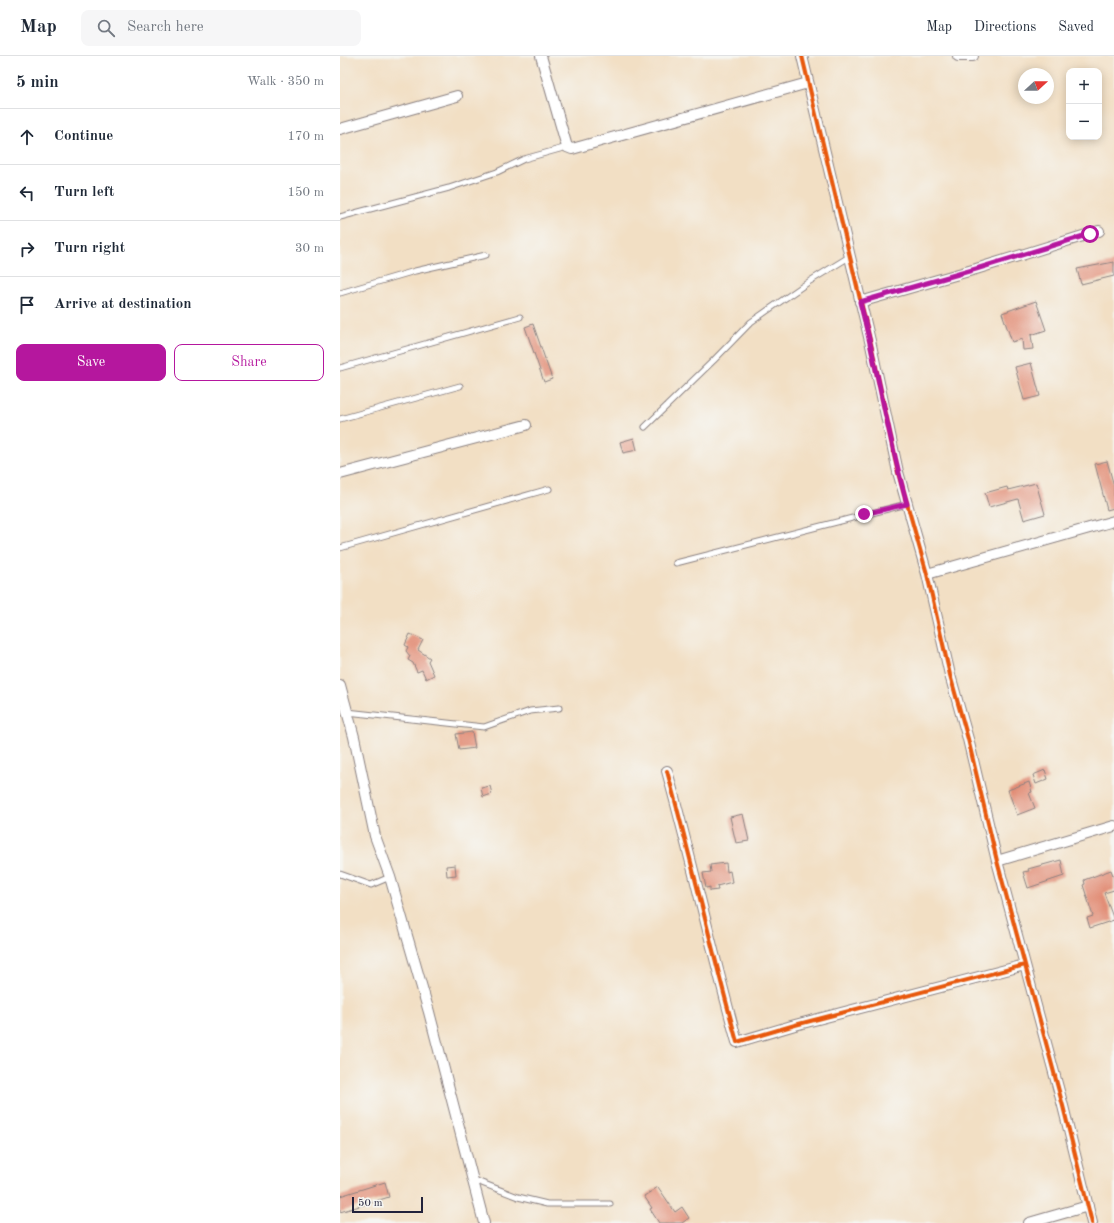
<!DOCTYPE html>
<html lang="en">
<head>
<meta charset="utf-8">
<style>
  :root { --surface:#fff; --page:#f6f6f7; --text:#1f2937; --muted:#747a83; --line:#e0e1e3; --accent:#b5179e }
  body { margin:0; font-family:"Old Standard TT",serif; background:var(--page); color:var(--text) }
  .controls { position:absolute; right:12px; top:12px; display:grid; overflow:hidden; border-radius:8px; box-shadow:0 2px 10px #0003 }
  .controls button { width:36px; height:36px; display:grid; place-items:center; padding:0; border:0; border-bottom:1px solid var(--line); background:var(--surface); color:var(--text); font:20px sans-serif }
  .compass { position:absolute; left:678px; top:12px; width:36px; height:36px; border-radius:50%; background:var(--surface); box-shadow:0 2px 10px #0003; rotate:69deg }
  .scale { position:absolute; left:12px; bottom:10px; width:71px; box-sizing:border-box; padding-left:4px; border:2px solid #22223b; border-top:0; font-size:11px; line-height:14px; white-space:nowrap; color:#22223b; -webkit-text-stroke:3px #f6f6f2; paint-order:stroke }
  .stop { position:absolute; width:12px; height:12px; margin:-9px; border:3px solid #b5179e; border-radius:50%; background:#fff }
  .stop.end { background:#b5179e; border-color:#fff; box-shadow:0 1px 4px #0008 }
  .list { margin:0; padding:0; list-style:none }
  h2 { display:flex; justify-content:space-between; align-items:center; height:52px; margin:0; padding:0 16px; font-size:17px }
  h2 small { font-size:13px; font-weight:400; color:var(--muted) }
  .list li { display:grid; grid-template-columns:26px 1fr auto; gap:12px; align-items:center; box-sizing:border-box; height:56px; padding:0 16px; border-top:1px solid var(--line) }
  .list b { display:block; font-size:15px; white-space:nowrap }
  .list em { font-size:13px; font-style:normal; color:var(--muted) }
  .actions { display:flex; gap:8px; padding:12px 16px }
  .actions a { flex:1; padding:9px 0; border:1px solid var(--accent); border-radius:8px; text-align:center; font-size:14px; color:var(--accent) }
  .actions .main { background:var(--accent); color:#fff }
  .icon { flex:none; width:22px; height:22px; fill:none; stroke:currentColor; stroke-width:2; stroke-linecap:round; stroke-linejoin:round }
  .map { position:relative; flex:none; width:774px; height:1167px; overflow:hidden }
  header { display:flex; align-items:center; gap:24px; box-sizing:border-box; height:56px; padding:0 20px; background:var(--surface); border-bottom:1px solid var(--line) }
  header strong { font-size:19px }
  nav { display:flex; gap:22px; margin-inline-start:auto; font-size:14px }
  .search { width:280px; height:36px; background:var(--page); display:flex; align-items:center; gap:10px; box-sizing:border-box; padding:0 14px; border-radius:8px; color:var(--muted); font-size:15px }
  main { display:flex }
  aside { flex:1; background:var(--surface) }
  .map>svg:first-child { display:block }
  .building { fill:#e28e77 }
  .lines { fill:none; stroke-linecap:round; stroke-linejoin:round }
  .service-casing { stroke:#8a8080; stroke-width:7 }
  .minor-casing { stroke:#8a8080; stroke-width:12 }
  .service { stroke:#fff; stroke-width:5 }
  .minor { stroke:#fff; stroke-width:10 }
  .cycleway-casing { stroke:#f6f6f2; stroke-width:6 }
  .cycleway { stroke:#e8590c; stroke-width:4 }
  .route { stroke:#b5179e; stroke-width:5 }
</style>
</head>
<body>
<header>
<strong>Map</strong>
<div class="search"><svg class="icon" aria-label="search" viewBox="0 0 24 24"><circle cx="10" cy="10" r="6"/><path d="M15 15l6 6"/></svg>Search here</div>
<nav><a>Map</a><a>Directions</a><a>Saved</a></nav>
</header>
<main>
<aside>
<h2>5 min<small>Walk · 350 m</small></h2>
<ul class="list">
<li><svg class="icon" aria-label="ahead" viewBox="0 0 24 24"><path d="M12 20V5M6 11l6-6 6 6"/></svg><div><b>Continue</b></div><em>170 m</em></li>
<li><svg class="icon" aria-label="left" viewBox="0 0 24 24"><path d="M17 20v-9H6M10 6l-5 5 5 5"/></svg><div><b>Turn left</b></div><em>150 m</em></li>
<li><svg class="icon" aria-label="right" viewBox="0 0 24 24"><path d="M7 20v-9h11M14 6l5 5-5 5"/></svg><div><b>Turn right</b></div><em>30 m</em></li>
<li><svg class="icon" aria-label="arrive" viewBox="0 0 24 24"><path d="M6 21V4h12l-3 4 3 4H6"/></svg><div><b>Arrive at destination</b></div></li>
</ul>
<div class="actions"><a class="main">Save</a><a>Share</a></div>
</aside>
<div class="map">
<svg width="774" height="1167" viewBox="0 0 774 1167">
  <rect width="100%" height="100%" fill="#f6f6f2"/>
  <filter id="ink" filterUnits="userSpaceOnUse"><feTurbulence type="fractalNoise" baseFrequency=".025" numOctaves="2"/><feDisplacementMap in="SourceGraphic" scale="8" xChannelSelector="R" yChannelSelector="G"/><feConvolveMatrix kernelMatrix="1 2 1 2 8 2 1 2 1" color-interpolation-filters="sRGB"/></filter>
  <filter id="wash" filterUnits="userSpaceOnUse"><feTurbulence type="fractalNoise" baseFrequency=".012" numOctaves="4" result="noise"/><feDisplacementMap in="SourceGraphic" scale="16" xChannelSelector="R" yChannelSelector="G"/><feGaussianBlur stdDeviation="0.9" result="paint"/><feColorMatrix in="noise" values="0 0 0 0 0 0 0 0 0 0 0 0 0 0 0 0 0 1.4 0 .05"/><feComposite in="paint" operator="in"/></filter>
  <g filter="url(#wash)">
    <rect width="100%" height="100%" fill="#f2dfc4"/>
    <g id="blocks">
      <path class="building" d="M774,206v14l-33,8 -4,-15z
        M696,245l10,29 -15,5 2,14 -10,1 -1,-11 -10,3 -10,-29z
        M193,268l19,55 -8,3 -19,-55z
        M691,307l9,33 -16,4 -9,-33z
        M294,382l3,12 -14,3 -3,-11z
        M767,405l7,25v22l-7,2 -12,-46z
        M696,427l9,31 -21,6 -6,-21 -29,8 -4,-14 22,-6 1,3z
        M70,578l13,6 -5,10 12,8 -2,3 6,14 -8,4 -4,-9 -5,2 -4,-9 -5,-3 2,-4 -4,-5 2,-4 -3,-2z
        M132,676l3,16 -16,2 -3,-16z
        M705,714l3,9 -12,5 -3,-9z
        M689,726l3,10 -3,1 6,15 -18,7 -9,-25z
        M150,730l2,8 -9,3 -2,-9z
        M403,758l6,27 -13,2 -6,-26z
        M721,804l3,16 -36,12 -5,-16 6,-1 -1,-2z
        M386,807l1,9 3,-1 2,11 -15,4 1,4 -8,1v-4l-4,1 -3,-15 8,-1 -1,-7z
        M115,809l1,10 -9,1 -1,-10z
        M771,814l3,8v12l-10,3 10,27 -24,8 -3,-10 6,-2 -10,-31 2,-1 -1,-4z
        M45,1126l4,15 -49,15v-16z
        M318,1131l17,25 7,-5 7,11 -7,5h-23l-9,-14 2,-1 -8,-12z"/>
    </g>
  </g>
  <g filter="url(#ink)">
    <use href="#blocks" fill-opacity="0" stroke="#8a8080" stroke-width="1"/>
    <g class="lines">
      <g class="service-casing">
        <path id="service" d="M0,161l109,-29 48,-16 27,-13 43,-12
          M0,237l75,-22 71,-16
          M0,312l180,-51
          M0,363l120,-33
          M305,371l69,-67 37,-38 59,-41 39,-24
          M0,492l209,-59
          M336,507l231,-59
          M7,656l137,15 46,-16 29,-3
          M0,818l31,11 19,-8
          M134,1124l44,17 29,7h63"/>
      </g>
      <g class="minor-casing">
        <path id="minor" d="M201,0l26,91 5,2 236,-66
          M462,0l69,289 27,127 29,102 23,101 18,64 29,122 66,245 29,117
          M618,0h15
          M0,73l117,-33
          M520,246l116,-33 123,-38
          M0,418l186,-49
          M587,518l187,-53
          M0,629l14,52 21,99 15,41 39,135 55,211
          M327,715c25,90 45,181 70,271l58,-17 230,-60
          M657,805l117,-35
          M689,1167l59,-17"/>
      </g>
      <use href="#service" class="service"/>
      <use href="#minor" class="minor"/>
      <g class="cycleway-casing">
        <path id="cycleway" d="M462,0l69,289 27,127 29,102 23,101 18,64 29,122 66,245 29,117
          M327,715c25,90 45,181 70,271l58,-17 230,-60"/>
      </g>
      <use href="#cycleway" class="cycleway"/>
    </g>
  </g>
  <g class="lines" filter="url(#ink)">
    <path class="route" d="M524,458l43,-10c-19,-67 -29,-135 -47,-202l116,-33 114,-35"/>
  </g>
</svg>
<div class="controls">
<button>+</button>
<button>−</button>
</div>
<svg class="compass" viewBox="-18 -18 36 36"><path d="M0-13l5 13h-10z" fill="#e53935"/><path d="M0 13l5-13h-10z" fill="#747a83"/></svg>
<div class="scale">50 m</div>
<div class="stop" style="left:750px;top:178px"></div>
<div class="stop end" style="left:524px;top:458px"></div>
</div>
</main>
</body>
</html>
